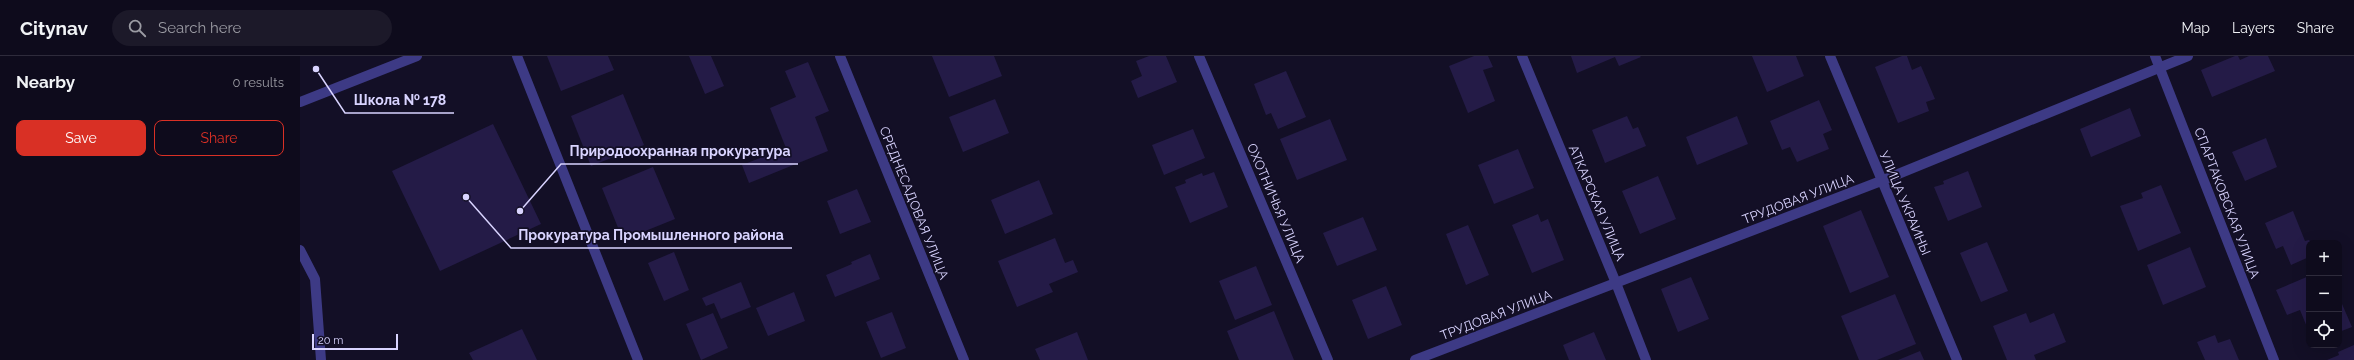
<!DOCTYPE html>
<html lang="en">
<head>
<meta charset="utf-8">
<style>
  :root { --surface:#0e0b1c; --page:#1c1929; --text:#f1f3f6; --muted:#9b9ba3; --line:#2e2b3b; --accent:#d93025 }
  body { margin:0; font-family:Raleway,sans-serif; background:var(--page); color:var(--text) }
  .controls { position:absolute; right:12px; bottom:12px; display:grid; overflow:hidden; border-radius:8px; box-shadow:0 4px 16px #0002 }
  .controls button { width:36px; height:36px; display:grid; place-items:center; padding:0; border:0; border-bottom:1px solid var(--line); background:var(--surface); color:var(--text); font:20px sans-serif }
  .scale { position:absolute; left:12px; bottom:10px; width:86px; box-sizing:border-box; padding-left:4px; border:2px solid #d9d4ff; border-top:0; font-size:11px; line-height:14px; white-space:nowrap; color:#d9d4ff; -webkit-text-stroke:3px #130f26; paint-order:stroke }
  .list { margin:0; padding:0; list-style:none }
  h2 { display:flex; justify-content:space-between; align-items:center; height:52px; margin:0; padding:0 16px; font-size:17px }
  h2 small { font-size:13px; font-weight:400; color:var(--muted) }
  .actions { display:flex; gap:8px; padding:12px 16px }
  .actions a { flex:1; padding:9px 0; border:1px solid var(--accent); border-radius:8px; text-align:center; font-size:14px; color:var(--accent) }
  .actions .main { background:var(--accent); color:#fff }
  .icon { flex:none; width:22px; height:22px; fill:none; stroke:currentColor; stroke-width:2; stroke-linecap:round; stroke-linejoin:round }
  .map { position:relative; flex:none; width:2054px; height:304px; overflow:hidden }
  header { display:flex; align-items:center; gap:24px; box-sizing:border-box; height:56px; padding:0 20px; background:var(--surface); border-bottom:1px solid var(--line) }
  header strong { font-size:19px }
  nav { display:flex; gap:22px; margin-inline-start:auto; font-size:14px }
  .search { width:280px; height:36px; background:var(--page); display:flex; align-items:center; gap:10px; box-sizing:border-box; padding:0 14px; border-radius:22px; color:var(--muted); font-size:15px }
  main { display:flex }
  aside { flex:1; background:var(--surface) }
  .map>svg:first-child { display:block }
  .building { fill:#241b47 }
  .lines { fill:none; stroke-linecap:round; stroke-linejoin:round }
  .minor { stroke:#3d3a85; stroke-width:10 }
  .labels { text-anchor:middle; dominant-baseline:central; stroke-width:3.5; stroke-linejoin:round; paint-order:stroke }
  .street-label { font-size:13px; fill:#d9d4ff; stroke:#130f26 }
  .leader { fill:none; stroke:#d9d4ff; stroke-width:1.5 }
  .callout-dot { fill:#d9d4ff; stroke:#130f26; stroke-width:1.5 }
  .callout-label { font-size:14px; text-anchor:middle; font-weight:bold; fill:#d9d4ff; stroke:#130f26; stroke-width:3.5; stroke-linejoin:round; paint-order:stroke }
</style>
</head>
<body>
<header>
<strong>Citynav</strong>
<div class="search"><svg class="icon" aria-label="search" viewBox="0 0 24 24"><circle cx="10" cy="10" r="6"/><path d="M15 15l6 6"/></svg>Search here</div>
<nav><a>Map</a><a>Layers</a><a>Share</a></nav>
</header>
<main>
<aside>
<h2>Nearby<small>0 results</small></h2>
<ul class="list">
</ul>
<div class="actions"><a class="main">Save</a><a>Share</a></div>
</aside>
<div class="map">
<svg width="2054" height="304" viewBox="0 0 2054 304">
  <rect width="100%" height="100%" fill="#130f26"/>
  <path class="building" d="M247,0h61l6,14 -53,21z
    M389,0h22l13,30 -19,8z
    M632,0h62l8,20 -53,21z
    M849,0h17l11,26 -39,16 -7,-17 11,-5 -6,-15z
    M1174,0h14l5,11 -10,3 12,31 -27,12 -19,-47z
    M1271,0h69l1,1 -22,9 -4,-9 -38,16z
    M1452,0h44l8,20 -37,16z
    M1602,0h5l5,14 9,-4 14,33 -9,3 3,9 -31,12 -23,-56z
    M1935,0h3l2,4 9,-4h19l7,15 -63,26 -11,-27z
    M508,6l21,49 -14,6 13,34 -79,32 -7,-18 44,-17 -16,-40 26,-11 -11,-26z
    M986,15l20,46 -28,12 -7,-16 -5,2 -12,-31z
    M323,38l21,51 -53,21 -20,-50z
    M695,43l14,34 -46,19 -14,-35z
    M1519,44l13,30 -9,4 6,15 -32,13 -7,-15 -8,3 -12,-29z
    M1830,52l11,28 -50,21 -11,-28z
    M1327,60l6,13 5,-2 8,19 -41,17 -13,-33z
    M1437,60l11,28 -51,21 -11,-28z
    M1030,63l17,41 -50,20 -17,-41z
    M193,68l48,100 -101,47 -48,-100z
    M893,73l12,29 -41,17 -12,-30z
    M1966,82l11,29 -32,14 -13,-29z
    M1218,93l16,39 -40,16 -16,-39z
    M353,111l22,52 -52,21 -21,-52z
    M1668,115l14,36 -34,14 -14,-34 10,-3 -1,-3z
    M914,116l14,35 -38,16 -15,-36 11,-4 -1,-3 17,-7 1,3z
    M1358,120l18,43 -36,15 -18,-43z
    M739,124l14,34 -48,20 -14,-34z
    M1861,129l20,48 -43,18 -18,-45 23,-8 -2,-5z
    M557,133l14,33 -31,12 -13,-33z
    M1561,154l28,67 -39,16 -27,-67z
    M1993,155l12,30 4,-1 2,3 -2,14 -18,8 -8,-19 -7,3 -11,-26z
    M1238,158l3,8 7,-3 16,41 -32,13 -20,-48z
    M1063,161l14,33 -40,16 -14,-33z
    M1168,169l21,50 -23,10 -20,-51z
    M755,182l10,25 8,-3 5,12 -29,12 4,8 -36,15 -19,-46z
    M1687,186l21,49 -27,11 -21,-49z
    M1890,191l16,40 -43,18 -16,-40z
    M374,196l15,38 -25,11 -16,-38z
    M570,198l10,25 -45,18 -9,-22 26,-11 -1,-2z
    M956,210l16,39 -37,15 -16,-39z
    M2009,220v56l-9,-22 -13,5 -11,-25z
    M1391,221l18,42 -31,13 -17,-43z
    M441,226l10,25 -30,12 -7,-16 -8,3 -4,-8z
    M1086,230l16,39 -34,14 -16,-39z
    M494,236l11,29 -37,15 -12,-28z
    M1595,238l21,50 -39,16h-18l-18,-44z
    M2039,241l13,30 -13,5z
    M974,255l20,49h-55l-12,-29z
    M592,256l14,36 -25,10 -15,-36z
    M413,257l15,35 -27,12 -15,-36z
    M1726,257l4,10 24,-10 12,29 -32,13 2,5h-29l-14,-34z
    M222,273l15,31h-64l-4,-7z
    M777,276l11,28h-48l-5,-11z
    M1294,276l12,28h-37l-6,-15z
    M1915,279l3,8 12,-4 9,21h-34l-8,-18z
    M2054,289v15h-27l12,-5 -1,-3z
    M1620,295l4,9h-26z"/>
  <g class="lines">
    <path class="minor" d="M217,0l121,304
      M540,0l124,304
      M899,0l129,304
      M1222,0l94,227 30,77
      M1530,0l127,304
      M1855,0l119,304
      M0,46l117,-46
      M0,194l15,29 6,81
      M1115,304l466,-179 307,-125"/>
  </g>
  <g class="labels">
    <g class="street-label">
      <text transform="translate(1498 143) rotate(-21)">ТРУДОВАЯ УЛИЦА</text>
      <text transform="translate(614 147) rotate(68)">СРЕДНЕСАДОВАЯ УЛИЦА</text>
      <text transform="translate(976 147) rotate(67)">ОХОТНИЧЬЯ УЛИЦА</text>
      <text transform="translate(1297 147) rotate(67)">АТКАРСКАЯ УЛИЦА</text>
      <text transform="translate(1605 147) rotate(67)">УЛИЦА УКРАИНЫ</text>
      <text transform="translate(1927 147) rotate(69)">СПАРТАКОВСКАЯ УЛИЦА</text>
      <text transform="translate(1196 259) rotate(-21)">ТРУДОВАЯ УЛИЦА</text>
    </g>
  </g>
  <path class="leader" d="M16 13L45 57H154M220 155L261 108H498M166 141L211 192H492"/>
  <g class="callout-dot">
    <circle cx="16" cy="13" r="4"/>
    <circle cx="220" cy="155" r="4"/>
    <circle cx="166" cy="141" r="4"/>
  </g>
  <g class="callout-label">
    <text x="100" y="49">Школа № 178</text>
    <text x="380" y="100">Природоохранная прокуратура</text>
    <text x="351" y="184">Прокуратура Промышленного района</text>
  </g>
</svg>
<div class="controls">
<button>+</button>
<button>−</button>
<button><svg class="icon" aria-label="locate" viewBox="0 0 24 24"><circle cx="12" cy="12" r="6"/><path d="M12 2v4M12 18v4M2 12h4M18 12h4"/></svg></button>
</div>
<div class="scale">20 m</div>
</div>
</main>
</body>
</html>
